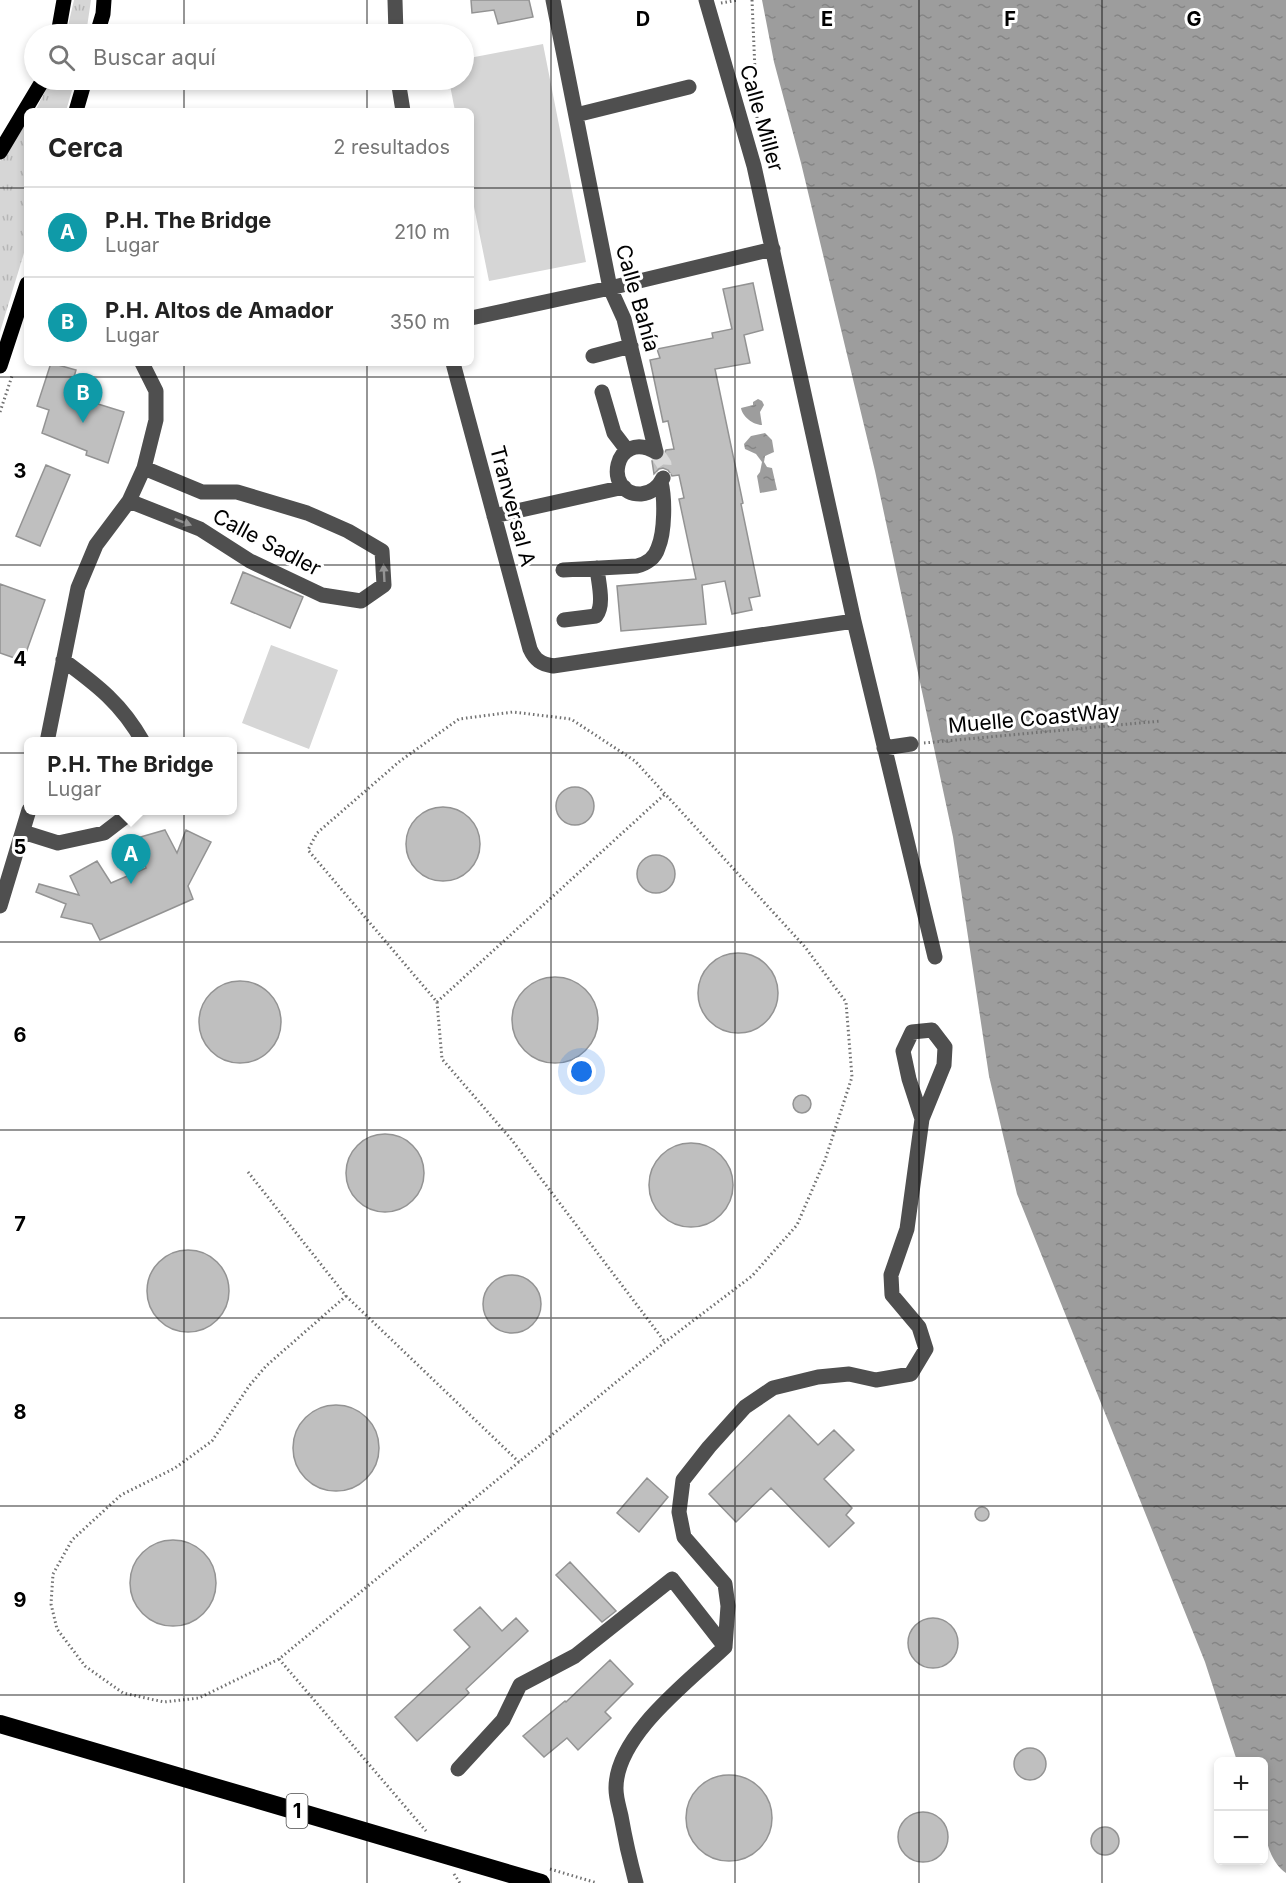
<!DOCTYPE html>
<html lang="es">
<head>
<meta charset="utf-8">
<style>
  :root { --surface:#fff; --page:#f6f6f6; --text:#222; --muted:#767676; --line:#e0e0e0; --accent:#000 }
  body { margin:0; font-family:Inter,sans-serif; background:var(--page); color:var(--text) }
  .controls { position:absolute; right:18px; bottom:18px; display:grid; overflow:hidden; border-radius:9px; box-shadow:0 3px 9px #0003 }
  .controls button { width:54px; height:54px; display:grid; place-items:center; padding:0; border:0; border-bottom:2px solid var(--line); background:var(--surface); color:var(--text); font:30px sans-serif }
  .you { position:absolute; left:582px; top:1072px; width:21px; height:21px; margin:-15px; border:4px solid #fff; border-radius:50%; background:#1a73e8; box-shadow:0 0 0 9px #1a73e833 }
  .badge { display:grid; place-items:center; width:39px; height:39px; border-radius:50%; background:var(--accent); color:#fff; font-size:20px; font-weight:700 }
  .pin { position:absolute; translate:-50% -50px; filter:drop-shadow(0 2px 3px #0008) }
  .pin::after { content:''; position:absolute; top:32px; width:21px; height:18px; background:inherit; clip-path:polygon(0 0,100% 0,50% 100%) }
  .popup { position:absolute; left:24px; top:737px; width:213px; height:78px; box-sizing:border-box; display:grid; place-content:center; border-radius:9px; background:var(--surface); filter:drop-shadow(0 2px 4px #0005); font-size:20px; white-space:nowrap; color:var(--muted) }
  .popup b { font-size:22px; color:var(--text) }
  .popup::after { content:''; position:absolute; left:50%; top:100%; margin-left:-12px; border:12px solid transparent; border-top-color:var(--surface) }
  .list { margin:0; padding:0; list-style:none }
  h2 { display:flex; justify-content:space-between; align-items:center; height:78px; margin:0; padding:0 24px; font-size:26px }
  h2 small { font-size:20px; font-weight:400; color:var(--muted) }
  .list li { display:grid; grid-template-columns:39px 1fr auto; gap:18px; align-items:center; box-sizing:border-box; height:90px; padding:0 24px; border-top:2px solid var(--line) }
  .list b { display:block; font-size:22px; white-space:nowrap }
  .list p { margin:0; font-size:20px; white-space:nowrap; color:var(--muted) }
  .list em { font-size:20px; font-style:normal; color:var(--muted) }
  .icon { flex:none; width:33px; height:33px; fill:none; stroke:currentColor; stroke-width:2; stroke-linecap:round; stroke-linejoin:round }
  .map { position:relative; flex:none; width:1286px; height:1883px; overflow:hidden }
  .search { position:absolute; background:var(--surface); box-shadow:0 3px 9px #0003; left:24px; top:24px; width:450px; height:66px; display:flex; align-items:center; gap:15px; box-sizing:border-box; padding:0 21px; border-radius:33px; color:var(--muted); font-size:22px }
  .panel { position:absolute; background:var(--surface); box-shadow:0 3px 9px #0003; left:24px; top:108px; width:450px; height:258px; border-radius:9px }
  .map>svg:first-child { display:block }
  .park { fill:url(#park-tufts) }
  .garden { fill:#d6d6d6 }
  .water { fill:url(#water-ripples) }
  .building { fill:#bfbfbf; stroke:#939393; stroke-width:1.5 }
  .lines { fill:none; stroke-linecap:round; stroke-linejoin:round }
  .minor-tunnel { stroke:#d9d9d9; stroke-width:15; stroke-dasharray:15 8; stroke-linecap:butt }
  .path { stroke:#717171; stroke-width:3; stroke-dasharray:1.5 3; stroke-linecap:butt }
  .minor { stroke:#4f4f4f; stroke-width:15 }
  .major { stroke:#000; stroke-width:15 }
  .highway { stroke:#000; stroke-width:18 }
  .oneway { fill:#959595 }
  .grid { fill:none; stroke:#000; stroke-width:1.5; stroke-opacity:0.55 }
  .labels { text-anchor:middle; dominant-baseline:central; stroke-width:6; stroke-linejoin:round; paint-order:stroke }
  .shield { fill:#fff; stroke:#4c4c4c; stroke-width:1.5 }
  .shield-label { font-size:20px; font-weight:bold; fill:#000 }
  .street-label { font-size:21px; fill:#000; stroke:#fff }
  .grid-label { font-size:20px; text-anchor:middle; font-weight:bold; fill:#000; stroke:#fff; stroke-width:6; stroke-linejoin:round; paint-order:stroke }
</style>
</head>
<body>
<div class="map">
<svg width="1286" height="1883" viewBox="0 0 1286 1883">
  <defs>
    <pattern id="park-tufts" width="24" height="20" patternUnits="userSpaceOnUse" patternTransform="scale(1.5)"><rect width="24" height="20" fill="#d6d6d6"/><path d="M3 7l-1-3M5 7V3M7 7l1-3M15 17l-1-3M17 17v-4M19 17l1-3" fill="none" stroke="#b6b6b6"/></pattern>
    <pattern id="water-ripples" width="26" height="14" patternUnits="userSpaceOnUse" patternTransform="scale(1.5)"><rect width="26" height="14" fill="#9d9d9d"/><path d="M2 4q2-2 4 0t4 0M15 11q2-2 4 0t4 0" fill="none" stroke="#858585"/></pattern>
  </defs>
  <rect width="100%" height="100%" fill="#fff"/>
  <path class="park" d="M74,0h17l-5,34h-20z
    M51,80h24l-9,31h-31z
    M27,122v121l-27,89v-171z"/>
  <path class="garden" d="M543,44l43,218 -97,19 -18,-89v-81h-16l-6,-31h15v-21z
    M271,645l67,25 -29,79 -67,-26z"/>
  <path class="water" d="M762,0h524v1873c-30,-21 -22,-79 -22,-111l-27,-1 -32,-99 -188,-468 -28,-118 -36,-239 -78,-366 -74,-308 -27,-101z
    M758,399l4,2 2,4 -4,7 2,13c-9,0 -20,-9 -21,-17l12,-3v-3z
    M765,433l7,7 2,12 -9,4 -1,6 3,5 5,1 5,22 -17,3 -3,-17 3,-4 2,-10 -6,-8 -11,-5 -1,-5 7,-8z"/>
  <path class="building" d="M471,0h58l4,17 -35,7 -4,-14 -22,3z
    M753,283l10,47 -19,5 6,28 -35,6 28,134 -2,1 19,92 -11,2 3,12 -20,4 -7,-33 -23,4 4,39 -85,7 -4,-45 79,-7 -17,-80 5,-1 -5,-23 -7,1 -4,-6 -5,-2 -4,1 -5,5 -2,-13 10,-1 4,-10 8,-1 -6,-28 -5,1 -13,-62 10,-2 -3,-9 56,-11 -1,-5 20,-4 -9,-40z
    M51,363l25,7 -2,7 18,6 -3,12 11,4 -2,5 26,8 -16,51 -22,-8 1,-4 -45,-18 7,-23 -12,-4z
    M46,465l24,10 -30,71 -24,-10z
    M243,572l60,25 -13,31 -59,-25z
    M0,584l45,16 -22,61 -23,-8z
    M556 806a19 19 0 1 1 38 0a19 19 0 1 1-38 0Z
    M406 844a37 37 0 1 1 74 0a37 37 0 1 1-74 0Z
    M165,830l12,23 9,-23 25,12 -23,44 5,13 -93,41 -8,-16 -31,-7 5,-13 -30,-12 3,-8 40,11 -9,-19 27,-15 14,22 35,-15 -9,-30z
    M637 874a19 19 0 1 1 38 0a19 19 0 1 1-38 0Z
    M698 993a40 40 0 1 1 80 0a40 40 0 1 1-80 0Z
    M512 1020a43 43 0 1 1 86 0a43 43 0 1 1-86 0Z
    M199 1022a41 41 0 1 1 82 0a41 41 0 1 1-82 0Z
    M793 1104a9 9 0 1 1 18 0a9 9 0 1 1-18 0Z
    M346 1173a39 39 0 1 1 78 0a39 39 0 1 1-78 0Z
    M649 1185a42 42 0 1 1 84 0a42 42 0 1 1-84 0Z
    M147 1291a41 41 0 1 1 82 0a41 41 0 1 1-82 0Z
    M483 1304a29 29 0 1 1 58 0a29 29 0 1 1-58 0Z
    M293 1448a43 43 0 1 1 86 0a43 43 0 1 1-86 0Z
    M789,1415l29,30 16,-15 20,20 -30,29 28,29 -6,7 8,8 -25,24 -58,-59 -35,34 -27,-28z
    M647,1478l21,19 -29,35 -22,-19z
    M975 1514a7 7 0 1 1 14 0a7 7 0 1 1-14 0Z
    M130 1583a43 43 0 1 1 86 0a43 43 0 1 1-86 0Z
    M570,1562l46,49 -14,11 -46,-47z
    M480,1607l22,24 14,-13 12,13 -62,58 3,4 -52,48 -22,-24 75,-70 -16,-17z
    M908 1643a25 25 0 1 1 50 0a25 25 0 1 1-50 0Z
    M610,1660l23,24 -28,28 6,6 -33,32 -11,-12 -23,19 -21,-21 42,-35 1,1z
    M1014 1764a16 16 0 1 1 32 0a16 16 0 1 1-32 0Z
    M686 1818a43 43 0 1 1 86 0a43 43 0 1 1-86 0Z
    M898 1837a25 25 0 1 1 50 0a25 25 0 1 1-50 0Z
    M1091 1841a14 14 0 1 1 28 0a14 14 0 1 1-28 0Z"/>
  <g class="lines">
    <path class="minor-tunnel" d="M656,452l8,12 -1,14"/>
    <path class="path" d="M752,0l5,118
      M721,3l17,-3
      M0,412l12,-36
      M924,743l237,-22
      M437,1002l228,-208
      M248,1172l98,124 -80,70 -17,20 -37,55 -37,27 -54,27 -49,45 -19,34 -2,30 6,25 28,37 38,27 41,9 35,-4 80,-39 386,-317 87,-66 45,-51 28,-65 27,-83 -6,-75 -41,-55 -170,-186 -64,-42 -58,-7 -54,7 -59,42 -83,72 -9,17 129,152 5,57 69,80 154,203
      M346,1296l173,166
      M279,1659l147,172
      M550,1869l47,14
      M454,1874l6,9"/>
    <path class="minor" d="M395,0l1,34
      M553,0l57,288 14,31 32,133
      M706,0l48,166 100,455 81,336
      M398,80l5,31
      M576,115l113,-28
      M471,318l139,-30 163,-39
      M593,356l38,-10
      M453,363l77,286c5,11 11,15 23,17l301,-45
      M602,392l12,41 13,17
      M656,452c-42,-24 -54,43 -15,42 10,-1 17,-6 22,-16
      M129,501l71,28 50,32 72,34 39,6 23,-16 -2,-34 -34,-20 -41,-18 -70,-21h-35l-58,-24
      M494,516l130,-29
      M563,570l74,-4c9,-2 18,-8 21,-18 7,-16 7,-50 3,-66
      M564,620l32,-4c9,-11 2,-35 1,-48
      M63,660c34,25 59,44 80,82
      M47,742l31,-154 18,-43 33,-44 15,-33 12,-48v-29l-14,-28
      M884,748l27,-4
      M23,832l35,11 46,-10 30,-23
      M0,906l29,-96
      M458,1769l45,-49 17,-35 55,-29 97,-77 53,68
      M636,1883c-6,-22 -11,-44 -15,-67 -2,-9 -5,-18 -5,-27 -1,-53 73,-108 109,-142l3,-41 -3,-22 -41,-47 -5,-25 4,-32 26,-33 36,-40 28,-19 45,-11 31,-3 27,6 35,-6 15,-25 -7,-22 -27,-32 -1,-20 16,-46 15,-110 22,-54 1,-18 -13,-17 -20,2 -9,19 6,28 13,40"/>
    <path class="major" d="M58,34l6,-34
      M97,34l6,-20 1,-14
      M76,111l9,-31
      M0,152l43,-72
      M0,366l27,-82"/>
    <path class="highway" d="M0,1724l541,159"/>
  </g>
  <defs><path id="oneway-solid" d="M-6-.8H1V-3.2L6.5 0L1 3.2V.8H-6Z" transform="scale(1.5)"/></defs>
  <g class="oneway">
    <use href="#oneway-solid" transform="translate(183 522) rotate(21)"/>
    <use href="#oneway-solid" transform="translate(384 573) rotate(-93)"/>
  </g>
  <path class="grid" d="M184,0v34M367,0v34M551,0v1883M735,0v1883M919,0v1883M1102,0v1883M184,80v31M367,80v31M0,188h27M471,188h815M184,363v1520M367,363v1520M0,377h1286M0,565h1286M0,753h1286M0,942h1286M0,1130h1286M0,1318h1286M0,1506h1286M0,1695h1286"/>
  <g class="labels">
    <rect class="shield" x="286.5" y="1794" width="21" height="34" rx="4.5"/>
    <g class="shield-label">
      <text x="297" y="1811">1</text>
    </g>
    <g class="street-label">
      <text transform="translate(762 118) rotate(74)">Calle Miller</text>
      <text transform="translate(638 298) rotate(74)">Calle Bahía</text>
      <text transform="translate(513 506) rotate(75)">Tranversal A</text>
      <text transform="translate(267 542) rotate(28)">Calle Sadler</text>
      <text transform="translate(1034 718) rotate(-5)">Muelle CoastWay</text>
    </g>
  </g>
  <g class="grid-label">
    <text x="643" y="26">D</text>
    <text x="827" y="26">E</text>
    <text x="1010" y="26">F</text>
    <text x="1194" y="26">G</text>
    <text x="20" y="478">3</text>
    <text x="20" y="666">4</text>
    <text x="20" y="854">5</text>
    <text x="20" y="1042">6</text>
    <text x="20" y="1231">7</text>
    <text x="20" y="1419">8</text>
    <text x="20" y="1607">9</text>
  </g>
</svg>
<div class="controls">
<button>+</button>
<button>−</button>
</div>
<div class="you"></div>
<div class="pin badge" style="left:131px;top:884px;background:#0f9aa8">A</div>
<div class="popup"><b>P.H. The Bridge</b>Lugar</div>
<div class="pin badge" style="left:83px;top:423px;background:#0f9aa8">B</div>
<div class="search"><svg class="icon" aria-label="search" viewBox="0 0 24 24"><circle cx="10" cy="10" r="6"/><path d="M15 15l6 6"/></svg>Buscar aquí</div>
<section class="panel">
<h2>Cerca<small>2 resultados</small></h2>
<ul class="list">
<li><span class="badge" style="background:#0f9aa8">A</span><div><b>P.H. The Bridge</b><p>Lugar</p></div><em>210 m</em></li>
<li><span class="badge" style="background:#0f9aa8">B</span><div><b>P.H. Altos de Amador</b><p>Lugar</p></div><em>350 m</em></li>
</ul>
</section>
</div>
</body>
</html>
